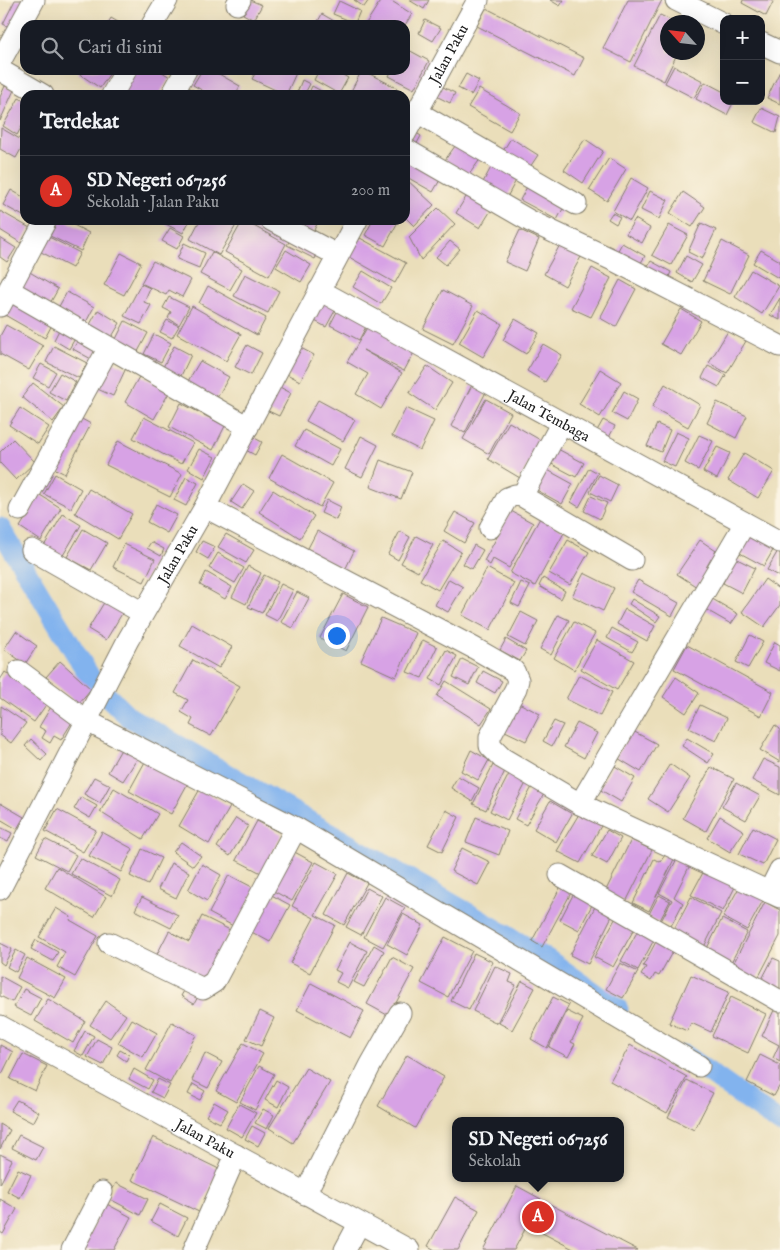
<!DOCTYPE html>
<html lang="id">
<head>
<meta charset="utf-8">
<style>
  :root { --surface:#171b24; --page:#242831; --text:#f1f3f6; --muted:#9ea1a6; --line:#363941; --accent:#d93025 }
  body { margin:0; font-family:"IM FELL English",serif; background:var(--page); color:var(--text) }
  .controls { position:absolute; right:15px; top:15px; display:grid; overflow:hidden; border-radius:10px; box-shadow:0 5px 20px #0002 }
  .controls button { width:45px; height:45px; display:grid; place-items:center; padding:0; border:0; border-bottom:1px solid var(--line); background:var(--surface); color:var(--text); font:25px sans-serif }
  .compass { position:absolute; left:660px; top:15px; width:45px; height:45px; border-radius:50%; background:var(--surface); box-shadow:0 5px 20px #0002; rotate:297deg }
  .you { position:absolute; left:336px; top:635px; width:18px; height:18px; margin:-12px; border:4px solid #fff; border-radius:50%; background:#1a73e8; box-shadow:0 0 0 8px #1a73e833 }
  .badge { display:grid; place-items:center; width:32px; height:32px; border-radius:50%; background:var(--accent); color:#fff; font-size:16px; font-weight:700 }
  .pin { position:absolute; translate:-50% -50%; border:2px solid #fff; box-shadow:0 1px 5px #0006 }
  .popup { position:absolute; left:452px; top:1117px; width:172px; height:65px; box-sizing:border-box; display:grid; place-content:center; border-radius:10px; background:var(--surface); filter:drop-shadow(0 1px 4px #0005); font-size:16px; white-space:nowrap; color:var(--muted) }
  .popup b { font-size:19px; color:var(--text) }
  .popup::after { content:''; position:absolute; left:50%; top:100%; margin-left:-10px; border:10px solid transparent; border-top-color:var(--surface) }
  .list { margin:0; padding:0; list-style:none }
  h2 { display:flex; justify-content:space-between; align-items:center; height:65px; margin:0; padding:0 20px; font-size:21px }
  h2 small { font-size:16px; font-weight:400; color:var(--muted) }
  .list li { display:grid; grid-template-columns:32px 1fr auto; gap:15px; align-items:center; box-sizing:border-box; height:70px; padding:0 20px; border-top:1px solid var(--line) }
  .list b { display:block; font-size:19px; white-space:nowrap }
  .list p { margin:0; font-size:16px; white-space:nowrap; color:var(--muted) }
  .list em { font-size:16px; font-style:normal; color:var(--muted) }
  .icon { flex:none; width:28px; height:28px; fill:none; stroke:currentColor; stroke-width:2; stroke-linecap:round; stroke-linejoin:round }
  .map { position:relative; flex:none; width:780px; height:1250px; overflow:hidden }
  .search { position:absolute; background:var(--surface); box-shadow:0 5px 20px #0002; left:20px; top:20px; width:390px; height:55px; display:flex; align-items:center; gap:12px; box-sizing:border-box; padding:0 18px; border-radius:15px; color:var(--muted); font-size:19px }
  .panel { position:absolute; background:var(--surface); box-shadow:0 5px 20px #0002; left:20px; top:90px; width:390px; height:135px; border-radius:15px }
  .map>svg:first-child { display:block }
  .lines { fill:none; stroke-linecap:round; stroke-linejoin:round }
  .canal { stroke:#82b3ee; stroke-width:21 }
  .building { fill:#d7a2e5 }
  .minor-casing { stroke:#837d6b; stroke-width:23 }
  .minor { stroke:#fff; stroke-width:21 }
  .labels { text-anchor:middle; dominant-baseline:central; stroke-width:4; stroke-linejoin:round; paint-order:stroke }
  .street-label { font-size:15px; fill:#1c1c1c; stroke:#fcf5e5 }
</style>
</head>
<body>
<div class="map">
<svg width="780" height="1250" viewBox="0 0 780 1250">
  <rect width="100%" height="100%" fill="#fcf5e5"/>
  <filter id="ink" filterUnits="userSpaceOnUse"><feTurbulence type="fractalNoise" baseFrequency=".02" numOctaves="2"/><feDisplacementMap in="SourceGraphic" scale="10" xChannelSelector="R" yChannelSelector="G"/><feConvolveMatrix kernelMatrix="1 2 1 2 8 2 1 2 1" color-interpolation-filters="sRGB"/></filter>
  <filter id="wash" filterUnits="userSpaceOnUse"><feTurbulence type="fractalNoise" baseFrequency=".0096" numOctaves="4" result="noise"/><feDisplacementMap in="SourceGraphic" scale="20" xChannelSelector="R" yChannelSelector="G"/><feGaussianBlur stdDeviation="1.12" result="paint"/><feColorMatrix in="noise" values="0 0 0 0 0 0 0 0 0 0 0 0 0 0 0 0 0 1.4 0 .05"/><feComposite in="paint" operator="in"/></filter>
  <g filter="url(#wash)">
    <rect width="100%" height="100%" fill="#eadeba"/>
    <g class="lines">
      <path class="canal" d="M0,528l93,154 36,35 418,242 71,50
        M684,1055l96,68"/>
    </g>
    <g id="blocks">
      <path class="building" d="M15,0h14l-16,29 -10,-5z
        M250,0l12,5 -8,15 -11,-6z
        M354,0h15l-5,7z
        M381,0h9l22,14 -7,11h-40z
        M409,0h20l-5,9z
        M550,0h14l-4,6z
        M628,0h34l-31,62 -28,-14z
        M743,0h31l-8,16 -24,-13z
        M339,1l21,10 -5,12 -22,-9z
        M486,8l98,50 -9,18 -98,-50z
        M322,14l19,11h-25z
        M660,15l15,7h-7v30h10l-14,29 -30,-15z
        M111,18l12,7h-16z
        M425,20l16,8 -8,13 -14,-8z
        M405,48l24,13 -15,28 -25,-13 3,-6h13z
        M674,66l29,15 -9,17 -29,-15z
        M80,70h32l-12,18 -22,-15z
        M135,70h24l11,7 -11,18h-33l-5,-3z
        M202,70h10l28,16 -5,9h-25l-17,-10z
        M257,70h33l6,3 -10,22 -34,-16z
        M319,70h16l13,8 -9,16 -25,-14z
        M362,70l35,18 -3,7 -44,-2z
        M780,71v33l-13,-6z
        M466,74l13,7 -8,14 -13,-7z
        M302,80l8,4 -6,11h-8z
        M705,82l19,10v9h10l-7,14 -31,-16z
        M439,85l16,8 -5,10 -16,-8z
        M5,86l9,4 -14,31v-24z
        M187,86l14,9h-19z
        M312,86l17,9h-21z
        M479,89l41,24 -10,18 -42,-24z
        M19,98l6,3v20l-8,14 -14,-9z
        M761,108l19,9 -4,16 -22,-11z
        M1,128l24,14 -9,16 -16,-9z
        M415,132l6,4 -6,11 -7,-4z
        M511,138l27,17 -8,12 -27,-16z
        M585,139l18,12 -20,32 -19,-13z
        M458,142l23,16 -13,18 -23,-16z
        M413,155l31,18 -11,19 -28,-16v-7z
        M609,158l17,11 -19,32 -18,-11z
        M495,160l25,13 -14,26 -25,-13z
        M405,178l29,27 -20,21 -9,-9 2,-3 -2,-2z
        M631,178l17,10 -18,33 -17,-10z
        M529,183l37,20 -9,17 -37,-20z
        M471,189l24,15 -15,24 -24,-15z
        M11,190l14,8v19l-22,-12z
        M650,191l18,9 -9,19 -18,-9z
        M683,192l22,15 -13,20 -22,-14z
        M438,208l17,16 -34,36 -12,-23z
        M0,211l30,17 -9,15 -21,-13z
        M612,213l8,4 -4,7 -8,-5z
        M635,219l15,9 -8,15 -16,-9z
        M58,220h6l25,13 -8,18 -31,-15z
        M163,220h27l-7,13 -21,-11z
        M200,220h39l-20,35 -29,-16z
        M243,220l43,24 -17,32 -44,-24z
        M277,220h42l-7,14z
        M373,220h26l-14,26 -20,-11z
        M701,223l15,7 -14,29 -14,-7z
        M669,225l19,10 -17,30 -19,-10z
        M170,228l14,8 -7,13 -15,-8z
        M520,230l19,9 -14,32 -20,-9z
        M293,235l27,14 -5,10 -28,-14z
        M49,237l31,16 -8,15 -31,-16z
        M0,238l16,10 -9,14 -7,-5z
        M360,238l46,25 -11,20 -46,-26z
        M450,241l10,8 -14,16 -10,-8z
        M722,241l27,14 -19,39 -27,-13z
        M184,243l21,10 -6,15 -22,-9z
        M561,243l21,12 -17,31 -21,-12z
        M622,243l23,13 -6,10 -23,-12z
        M286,250l25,15 -10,17 -25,-15z
        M761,250l19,11v18l-27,-16z
        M212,252l30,17 -12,21 -30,-16z
        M121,253l20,10 -17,32 -20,-10z
        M686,256l16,9 -10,17 -15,-9z
        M153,261l38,19 -9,17 -13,-7 -3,5 -25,-12z
        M651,261l20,11 -4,9 -22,-11z
        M592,268l19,10 -20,39 -20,-9z
        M751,270l28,16 -17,28 -27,-17z
        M28,271l30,18 -10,18 -30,-18z
        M363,271l28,17 -10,16 -28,-17z
        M245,274l34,17 -11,22 -34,-17z
        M620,280l16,9 -20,38 -16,-9z
        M141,284l9,4 -6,14 7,3 -10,19 -17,-8z
        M208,286l58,32 -9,17 -58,-32z
        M443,290l30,16 -20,38 -30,-15z
        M67,292l27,15 -10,19 -27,-16z
        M169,297l20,10 -10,18 -11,-7 3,-6 -8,-4z
        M780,298v22l-10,-5z
        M12,300l41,23 -8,15 -42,-24z
        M325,300l12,7 -11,20 -13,-7z
        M341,304l29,15 -11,21 -29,-15z
        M192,306l49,28 -15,27 -49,-27z
        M681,309l20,12 -20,34 -20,-11z
        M98,310l22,13 -10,17 -22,-12z
        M478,310l24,14 -19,33 -24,-14z
        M372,319l45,28 -13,24 -41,-21 39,23 -21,36 -25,-15 12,-20 -21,-12z
        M515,319l24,14 -13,21 -23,-14z
        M167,320l12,6 -7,12 -12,-6z
        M125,321l23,12 -14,26 -22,-12z
        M6,325l37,21 -14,24 -29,-16v-18z
        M61,326l16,9 -8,14 -15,-9z
        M728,331l18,10 -19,32 -18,-10z
        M154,334l17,9 -10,19 -17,-8z
        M80,337l20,11 -7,12 -20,-11z
        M543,344l19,11 -17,27 -18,-11z
        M247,345l15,8 -11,22 -16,-8z
        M54,346l33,17 -8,15 -33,-16z
        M174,346l17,9 -12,25 -18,-9z
        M299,347l15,8 -14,26 -15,-8z
        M107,358l19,10 -13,28 -20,-9z
        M200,361l29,16 -15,26 -29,-17z
        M41,364l15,8 -8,14 -15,-8z
        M427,366l25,17 -17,27 -26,-17z
        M708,366l18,9 -7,12 -17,-9z
        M600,369l21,13 -21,35 -21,-13z
        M60,373l16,9 -10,19 -17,-9z
        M140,375l30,16 -16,28 -29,-17z
        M33,383l31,24 -11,15 -31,-25z
        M274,384l17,9 -12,23 -17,-8z
        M665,384l35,21 -12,22 -36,-20z
        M472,385l14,7 -21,41 -14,-7z
        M624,391l14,8 -11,22 -15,-8z
        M486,399l25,14 -22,41 -26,-15z
        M318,400l37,20 -12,21 -37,-20z
        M717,402l30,14 -11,22 -29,-15z
        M181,403l44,23 -12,24 -44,-23z
        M20,408l29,19 -11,17 -29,-19z
        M406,408l28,13 -14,29 -28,-14z
        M76,416l15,8 -26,50 -15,-8z
        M144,417l49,26 -12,21 -48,-26z
        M603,420l12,6 -9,17 -12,-7z
        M509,422l33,19 -22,37 -32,-19z
        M657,424l13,6 -9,22 -14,-6z
        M304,430l36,19 -9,17 -36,-20z
        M676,432l13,6 -14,29 -13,-6z
        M249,435l13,7 -7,13 -13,-7z
        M699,435l14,6 -15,29 -13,-7z
        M361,436l17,9 -16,32 -17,-8z
        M13,439l22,23 -19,18 -16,-17v-11z
        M118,441l64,33 -12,23 -64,-32z
        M554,447l30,16 -8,14 -30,-16z
        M717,447l13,6 -13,26 -14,-7z
        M199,449l16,8 -11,21 -16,-9z
        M744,453l30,18 -16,27 -30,-18z
        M282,454l51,29 -13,24 -51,-29z
        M380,460l32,12 -11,27 -31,-12z
        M544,468l29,16 -11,20 -29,-16z
        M589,468l9,5 -19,34 -8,-5z
        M55,474l26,15 -10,19 -27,-14z
        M599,475l19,10 -8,17 -20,-10z
        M186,477l12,6 -12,23 -12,-6z
        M243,484l11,7 -12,18 -11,-7z
        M89,489l43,25 -14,25 -43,-26z
        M273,490l41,26 -14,22 -41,-26z
        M40,495l21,13 -20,33 -21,-14z
        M591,496l16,7 -7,16 -16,-8z
        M327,500l14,7 -5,13 -15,-7z
        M156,504l21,11 -10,18 -20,-11z
        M511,511l22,12 -24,45 -16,-9 -3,6 -6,-4z
        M455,512l20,11 -11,20 -20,-12z
        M63,514l18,11 -19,32 -18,-11z
        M540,518l25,13 -30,55 -25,-13z
        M83,529l24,14 -16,27 -24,-13z
        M317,531l37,20 -9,19 -38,-20z
        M400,531l10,6 -12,23 -10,-6z
        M750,531l26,14 -12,21 -26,-14z
        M226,534l28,16 -8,13 -28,-16z
        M416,536l17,9 -15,27 -17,-9z
        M568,540l21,12 -19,33 -21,-12z
        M700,540l19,13 -22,34 -20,-13z
        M202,541l13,6 -7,12 -12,-7z
        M443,541l18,11 -23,38 -18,-10z
        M151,542l13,7 -3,7 -14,-8z
        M124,544l31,15 -11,23 -31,-15z
        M474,545l9,5 -11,19 -9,-5z
        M779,549h1v28l-13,-7z
        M218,553l26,15 -9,15 -26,-15z
        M735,558l20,10 -13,25 -19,-10z
        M248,566l13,7 -15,31 -14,-7z
        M487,568l27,15 -24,47 -28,-15z
        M206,572l26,15 -7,12 -25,-14z
        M584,573l30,15 -11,23 -31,-15z
        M264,575l14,7 -16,31 -14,-6z
        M543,578l22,13 -4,8 -22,-13z
        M449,579l14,8 -15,25 -13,-7z
        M765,579l15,11v15l-16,22 -22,-15z
        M638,580l41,23 -7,13 -41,-24z
        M521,582l9,4 -11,21 -8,-4z
        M281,584l12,6 -16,31 -12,-6z
        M297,592l12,6 -16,30 -12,-6z
        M343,594l25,13 -22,44 -26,-13z
        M709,597l29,17 -7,10 -28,-16z
        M632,599l28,17 -4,6 -27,-18z
        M105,601l18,11 -17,28 -18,-11z
        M625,609l30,17 -8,15 -30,-17z
        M521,612l17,9 -13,25 -17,-9z
        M558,615l11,5 -18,35 -11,-6z
        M381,618l35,15 -20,44 -35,-16z
        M574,622l21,11 -21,37 -20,-12z
        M192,624l40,23 -13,21 -39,-22z
        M612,628l26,14 -6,10 -25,-14z
        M16,631l21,15 -12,18 -21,-15z
        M750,635l13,7 -15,26 -12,-6z
        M506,639l20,12 -6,10 -20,-11z
        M423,640l14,7 -15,31 -15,-6z
        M597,640l37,21 -17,29 -36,-21z
        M775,642l5,3v26l-16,-8z
        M687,645l86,47 -12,24 -87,-47z
        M446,650l11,6 -16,29 -11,-6z
        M462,659l16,8 -9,18 -16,-8z
        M193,660l47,26 -29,50 -21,-11 3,-6 -12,-7 7,-12 -13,-7z
        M60,661l31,28 -13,15 -32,-27z
        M483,671l19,10 -7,12 -18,-10z
        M5,672l43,30 -14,20 -34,-24v-18z
        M579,675l33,17 -12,24 -34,-17z
        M676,677l23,16 -13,20 -23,-16z
        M446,681l45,28 -10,15 -44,-28z
        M517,702l23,12 -14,27 -23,-11z
        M52,705l22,14 -13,21 -7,-4 -4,7 -8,-5 4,-7 -7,-4z
        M700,705l27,13 -11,23 -27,-13z
        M1,706l25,17 -15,20 -11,-8z
        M554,721l9,4 -11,21 -9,-5z
        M577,723l20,10 -13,25 -20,-11z
        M775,725l5,4v33l-20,-12z
        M631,730l26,14 -16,28 -25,-15z
        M687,738l27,16 -6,9 -26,-17z
        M31,739l16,15 -6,7 -16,-15z
        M123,746l16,10 -16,25 -15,-9z
        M471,750l18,10 -11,20 -17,-9z
        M763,759l17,8v28l-28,-15z
        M146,760l42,23 -17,31 -42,-23z
        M670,764l20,14 -22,34 -20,-13z
        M493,765l12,6 -19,39 -13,-6z
        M613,765l22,13 -14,24 -22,-13z
        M711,767l23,12 -28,52 -23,-13z
        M509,774l17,9 -19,37 -17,-9z
        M458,776l21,12 -7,13 -21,-13z
        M94,777l16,8 -10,18 -16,-9z
        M736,783l24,13 -14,24 -24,-13z
        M532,787l12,7 -18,31 -11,-6z
        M114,788l44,26 -15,25 -43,-27z
        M200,789l30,18 -21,37 -30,-18z
        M81,797l16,9 -7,12 -16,-9z
        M550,801l22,13 -16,28 -22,-13z
        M0,803l24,14 -7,12 -17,-10z
        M57,809l39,21 -13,22 -38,-21z
        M446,810l13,7 -17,35 -14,-7z
        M579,814l22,12 -21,37 -23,-12z
        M720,816l24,15 -14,21 -23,-14z
        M476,817l32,14 -9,24 -33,-13z
        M236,818l12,8 -18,30 -13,-9z
        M257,821l25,13 -21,39 -25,-13z
        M0,827l12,6 -4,9 -8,-4z
        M753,827l23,12 -13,26 -24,-11z
        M607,830l14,8 -14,26 -15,-8z
        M102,832l31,17 -12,23 -32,-16z
        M45,839l31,16 -9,16 -31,-16z
        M631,840l21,10 -26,52 -21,-10z
        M181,842l20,14 -8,10 -20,-14z
        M462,848l28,14 -12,23 -27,-14z
        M142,849l19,9 -13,27 -18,-9z
        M289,849l24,13 -21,39 -24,-13z
        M668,851l8,4 -27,56 -16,-8 21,-44 6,3z
        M679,855l13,6 -18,36 9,6 -12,23 -10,-5 11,-21 -13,-7z
        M80,858l40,22 -8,16 -41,-22z
        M316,862l22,12 -23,41 20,10 -25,48 -20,-10 24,-45 -22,-12z
        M171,863l18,9 -13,26 -18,-9z
        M202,864l19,11 -14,26 -19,-11z
        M57,867l49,30 -12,20 -49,-29z
        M706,867l31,16 -14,28 -32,-16z
        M348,873l19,10 -23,42 -18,-10z
        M229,875l27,14 -21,38 -26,-14z
        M742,882l24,13 -19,35 -24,-13z
        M561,886l11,5 -30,56 -10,-6z
        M367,888l15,8 -21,39 -15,-8z
        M266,892l24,13 -20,37 -24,-13z
        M574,893l19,10 -14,27 -19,-10z
        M659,895l11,6 -11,21 -11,-6z
        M142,897l36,18 -7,13 -36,-18z
        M385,897l20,11 -22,39 -19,-10z
        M691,897l30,16 -18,36 -31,-16z
        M598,901l17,9 -27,54 -18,-9z
        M765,902l15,8v26l-24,46 -25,-14z
        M56,908l15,9 -1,3 28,16 -23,41 -18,-10 8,-15 -26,-15z
        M619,912l19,10 -25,45 -19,-10z
        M403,914l20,11 -16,30 -20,-11z
        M202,916l28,14 -27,54 -49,-24 15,-29 20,11z
        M722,919l25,13 -18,34 -25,-12z
        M641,925l16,9 -19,36 -17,-9z
        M659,936l17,9 -17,31 -4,-2 -4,7 -10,-6 5,-8 -3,-1z
        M445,937l27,14 -24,46 -27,-14z
        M36,940l22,12 -5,9 -22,-12z
        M350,942l17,9 -19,37 -12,-6 5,-9 -6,-3z
        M0,943l12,6 -8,16 -4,-3z
        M374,945l10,6 -20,36 -10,-5z
        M16,950l9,5 -9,17 -9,-5z
        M474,953l19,9 -24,48 -18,-9z
        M392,957l22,12 -25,47 -22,-12z
        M27,958l39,21 -11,19 -38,-20z
        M773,958l7,3v32l-20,-10z
        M620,963l18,9 -15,26 -17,-9z
        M495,966l17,8 -3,8 7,3 -19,38 -24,-12z
        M691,975l38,17 -18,40 -20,-9 -4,8 -18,-8z
        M0,976l20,11 -8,15 -12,-6z
        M522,981l13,7 -23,42 -13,-7z
        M311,983l53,28 -14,27 -53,-28z
        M188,984l13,7 -7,13 -13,-8z
        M24,989l17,9 -10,18 -17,-9z
        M553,997l16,8 -22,43 -16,-9z
        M731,997l35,17 -18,39 -36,-17z
        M48,999l37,22 -12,22 -38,-22z
        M106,1001l20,14 -16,23 -20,-13z
        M775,1008l5,2v52l-7,-4 6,-13 -17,-9z
        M260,1011l14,7 -13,28 -15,-7z
        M567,1011l16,8 -12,23 4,2 -7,13 -19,-10z
        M132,1019l25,14 -14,24 -25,-14z
        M172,1022l24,13 -26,48 -24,-13z
        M85,1031l9,5 -11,20 -9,-5z
        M97,1039l15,8 -9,18 -16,-8z
        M243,1043l20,11 -27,48 -20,-11z
        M0,1045l13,7 -11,22h-2z
        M630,1045l57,32 -20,36 -57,-32z
        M120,1050l9,5 -3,6 -9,-6z
        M205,1053l17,9 -14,26 -16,-8z
        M23,1054l24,12 -12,25 -25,-12z
        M407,1055l37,22 -29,51 -37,-22z
        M760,1055l20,10v20l-6,11 -27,-14z
        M259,1066l15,8 -19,36 -15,-8z
        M306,1068l24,14 -37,61 -24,-15z
        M134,1069l19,11 -5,9 -19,-10z
        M158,1079l12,6 -7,13 -12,-6z
        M276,1080l12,7 -10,20 -13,-7z
        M687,1080l26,13 -19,37 -26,-13z
        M193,1084l12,7 -5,9 -12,-6z
        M17,1100l22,12 -6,11 -23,-12z
        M214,1102l14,8 -8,13 -14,-7z
        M239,1104l17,9 -14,24 -16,-9z
        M263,1109l11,6 -7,14 -12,-6z
        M0,1124l10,6 -10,19z
        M252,1126l13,7 -7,13 -13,-7z
        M19,1135l24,12 -7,13 -24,-12z
        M153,1137l66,32 -20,43 -67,-32z
        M0,1154l12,6 -12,24z
        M18,1169l13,6 -11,23 -13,-7z
        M116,1183l32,16 -8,16 -32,-17z
        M517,1186l24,13 -27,51h-31z
        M455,1197l24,13 -21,40h-23l-7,-4z
        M0,1199l17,10 -14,25 -3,-2z
        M542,1200l96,50h-63l-46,-24z
        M103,1202l28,15 -17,33h-31z
        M160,1204l27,14 -9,18 -27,-15z"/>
    </g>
  </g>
  <g filter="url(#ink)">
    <use href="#blocks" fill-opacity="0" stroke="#837d6b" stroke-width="1"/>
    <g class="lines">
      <g class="minor-casing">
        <g id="minor">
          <path d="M676,0l48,24"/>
          <path d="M237,4l3,-4"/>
          <path d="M152,25l15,-25"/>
          <path d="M761,43l19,9"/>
          <path d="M0,62l34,-62"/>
          <path d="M0,70l43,25"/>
          <path d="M112,95l14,-25"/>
          <path d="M172,95l14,-25"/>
          <path d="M417,112l159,92"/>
          <path id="s1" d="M405,134l73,-134"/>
          <path d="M405,149l125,72 85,40 165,85"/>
          <path d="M271,220l66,35"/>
          <path d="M9,290l239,137"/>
          <path id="s2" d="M319,290l461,252"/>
          <path d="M0,306l46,-86"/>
          <path d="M522,496l39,-72"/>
          <path d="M205,507l269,141 40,23 4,9 -2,8 -26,49v9l12,12 78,46 200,93"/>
          <path d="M20,510l88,-161"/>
          <path d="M490,528l17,-30 8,-3 7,1 110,64"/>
          <path d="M32,550l111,63"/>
          <path d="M19,671l66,49 211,108 403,238"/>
          <path d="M580,804l165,-281"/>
          <path d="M560,875l220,126"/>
          <path id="s3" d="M0,889l128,-249 77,-133 152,-287"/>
          <path d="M769,892l11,-22"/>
          <path d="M109,943l94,46 11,-7 82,-154"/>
          <path id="s4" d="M0,1026l409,224"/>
          <path d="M305,1194l65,-128 30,-53"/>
          <path d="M72,1250l30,-58"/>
          <path d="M194,1250l42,-95"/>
          <path d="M345,1250l14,-26"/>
        </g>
      </g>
      <use href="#minor" class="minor"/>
    </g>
  </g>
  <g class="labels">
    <g class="street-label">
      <text stroke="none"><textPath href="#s1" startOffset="91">Jalan Paku</textPath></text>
      <text stroke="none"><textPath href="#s2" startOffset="262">Jalan Tembaga</textPath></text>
      <text stroke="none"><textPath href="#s3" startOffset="379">Jalan Paku</textPath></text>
      <text stroke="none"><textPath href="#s4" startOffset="234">Jalan Paku</textPath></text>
    </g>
  </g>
</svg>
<div class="controls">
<button>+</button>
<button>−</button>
</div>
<svg class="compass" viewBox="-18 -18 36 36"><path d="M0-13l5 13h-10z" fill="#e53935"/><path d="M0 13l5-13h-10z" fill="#9ea1a6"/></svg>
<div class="you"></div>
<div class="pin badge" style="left:538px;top:1217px">A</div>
<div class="popup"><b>SD Negeri 067256</b>Sekolah</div>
<div class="search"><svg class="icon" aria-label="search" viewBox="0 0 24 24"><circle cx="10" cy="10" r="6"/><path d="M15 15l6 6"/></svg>Cari di sini</div>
<section class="panel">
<h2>Terdekat<small></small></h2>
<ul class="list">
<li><span class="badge">A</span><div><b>SD Negeri 067256</b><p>Sekolah · Jalan Paku</p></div><em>200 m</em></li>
</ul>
</section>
</div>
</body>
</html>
